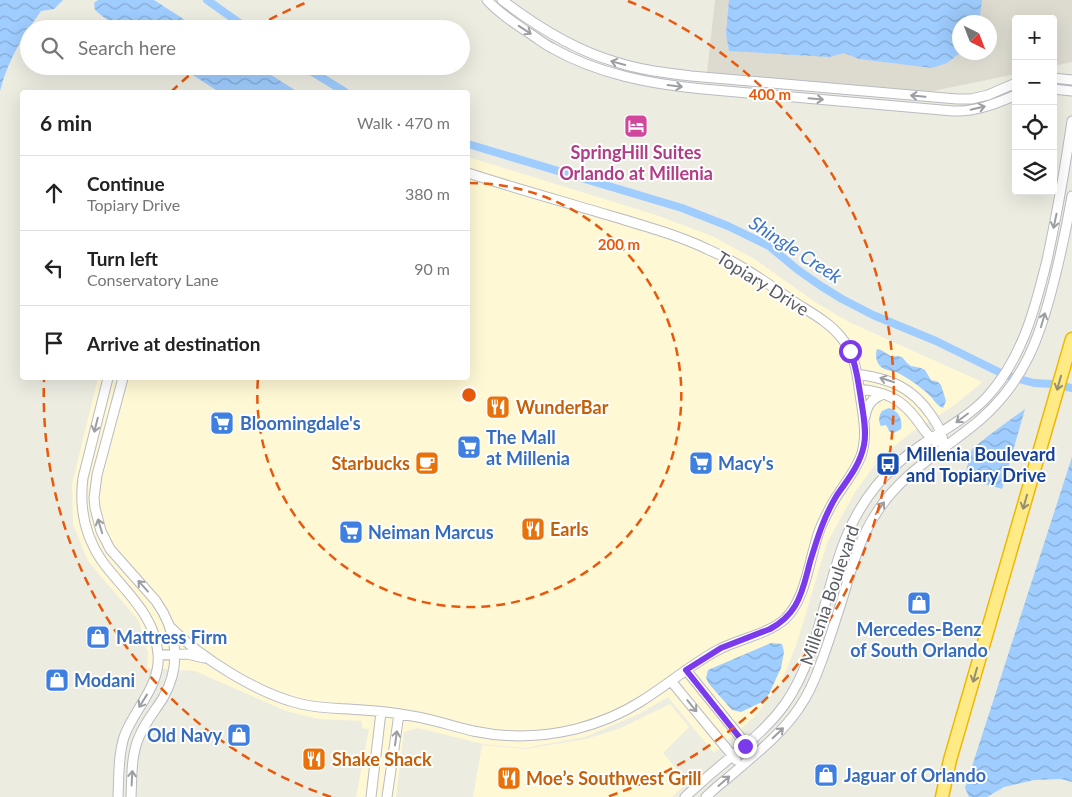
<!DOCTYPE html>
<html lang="en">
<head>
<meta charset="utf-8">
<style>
  :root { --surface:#fff; --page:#f2f2f2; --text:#222; --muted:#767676; --line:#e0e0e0 }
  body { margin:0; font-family:Lato,sans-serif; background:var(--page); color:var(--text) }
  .controls { position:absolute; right:15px; top:15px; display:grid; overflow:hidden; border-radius:5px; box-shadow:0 5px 20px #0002 }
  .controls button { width:45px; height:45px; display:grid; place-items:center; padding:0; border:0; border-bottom:1px solid var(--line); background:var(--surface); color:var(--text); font:25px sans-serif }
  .compass { position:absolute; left:952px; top:15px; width:45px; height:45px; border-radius:50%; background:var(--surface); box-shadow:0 5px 20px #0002; rotate:138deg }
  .stop { position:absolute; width:15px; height:15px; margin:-11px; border:4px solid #7c3aed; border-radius:50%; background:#fff }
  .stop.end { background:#7c3aed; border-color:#fff; box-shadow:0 1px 5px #0008 }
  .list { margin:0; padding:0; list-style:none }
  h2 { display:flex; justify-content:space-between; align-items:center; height:65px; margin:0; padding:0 20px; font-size:21px }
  h2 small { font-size:16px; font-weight:400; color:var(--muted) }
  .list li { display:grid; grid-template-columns:32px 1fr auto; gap:15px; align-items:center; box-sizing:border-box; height:75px; padding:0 20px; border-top:1px solid var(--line) }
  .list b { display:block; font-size:19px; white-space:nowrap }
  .list p { margin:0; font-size:16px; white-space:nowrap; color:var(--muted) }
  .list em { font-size:16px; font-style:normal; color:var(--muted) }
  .icon { flex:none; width:28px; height:28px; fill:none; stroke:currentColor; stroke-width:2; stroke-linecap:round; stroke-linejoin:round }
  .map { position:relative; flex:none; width:1072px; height:797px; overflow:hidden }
  .search { position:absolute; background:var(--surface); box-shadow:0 5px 20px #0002; left:20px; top:20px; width:450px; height:55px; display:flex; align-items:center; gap:12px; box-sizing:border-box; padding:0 18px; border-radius:28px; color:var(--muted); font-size:19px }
  .panel { position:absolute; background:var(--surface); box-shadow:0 5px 20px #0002; left:20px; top:90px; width:450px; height:290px; border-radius:5px }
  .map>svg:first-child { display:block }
  .commercial { fill:#fff8d5 }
  .education { fill:#dddbd0; fill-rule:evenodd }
  .water { fill:url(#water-waves) }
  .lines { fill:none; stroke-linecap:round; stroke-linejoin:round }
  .canal { stroke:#9fcdff; stroke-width:8 }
  .minor-casing { stroke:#b9bbc1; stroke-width:11 }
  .highway-casing { stroke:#eeb800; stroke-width:15 }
  .minor { stroke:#fff; stroke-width:9 }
  .highway { stroke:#ffeb86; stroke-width:12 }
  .oneway { stroke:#9c9ea1 }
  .oneway2 { stroke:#948f6f }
  .route { stroke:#7c3aed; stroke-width:6 }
  .ring { fill:none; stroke:#e8590c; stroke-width:2.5; stroke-dasharray:9 6 }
  .labels { text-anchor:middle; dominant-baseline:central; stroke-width:4; stroke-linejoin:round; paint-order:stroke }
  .hotel-label { font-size:18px; font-weight:bold; fill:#b23c85; stroke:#fff }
  .street-label { font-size:18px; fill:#5a5d63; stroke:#fff }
  .food-label { font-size:18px; font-weight:bold; fill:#c56008; stroke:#fff; text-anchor:start }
  .shop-label { font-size:18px; font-weight:bold; fill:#366cbe; stroke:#fff; text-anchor:start }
  .transit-label { font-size:18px; font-weight:bold; fill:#164399; stroke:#fff; text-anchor:start }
  .water-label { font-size:19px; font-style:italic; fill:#3f75c5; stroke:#fff }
  .centre { fill:#e8590c; stroke:#fff; stroke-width:2.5 }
  .ring-label { font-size:15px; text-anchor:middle; font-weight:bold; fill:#e8590c; stroke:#fff; stroke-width:4; stroke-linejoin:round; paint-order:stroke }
</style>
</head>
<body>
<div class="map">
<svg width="1072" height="797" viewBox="0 0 1072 797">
  <defs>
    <pattern id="water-waves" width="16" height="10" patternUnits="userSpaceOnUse" patternTransform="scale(1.25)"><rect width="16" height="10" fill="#9fcdff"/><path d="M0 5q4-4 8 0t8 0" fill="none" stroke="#85aad2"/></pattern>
  </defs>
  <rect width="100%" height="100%" fill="#edece1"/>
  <path class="commercial" d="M468,157l188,58 56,21 44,24 59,42 34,20 133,60 -30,25 -40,25 -31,25 -26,35 -28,51 -31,103 -16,39 -25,31 -41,37 -46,-56 -29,17 -54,23 -60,11 -42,-4 -65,-16 -14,4 -8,65h-40l13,-68 -7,-1v-7l-44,-2 -32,-8 -91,-40 -48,-3 1,-15 -9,-32 -51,-60 -15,-37 -1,-40 26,-106h370z
    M670,704l19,23 -26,26 25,29 -16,15h-199l9,-52 43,4 61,-10 35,-11z"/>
  <path class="education" d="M715,0h357v62l-19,4v-47h-37v55l-88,18 -221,-19zM960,22h30v30h-30z"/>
  <path class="water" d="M0,0h63l-9,9 -13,2c-19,26 -33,49 -41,80z
    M98,0h56l45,29h-78l-19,-13 -7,-6 -1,-7z
    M729,0h253l-3,22h-19v31l-13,10 -15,5 -73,-9 -15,-6 -15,4 -100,-6 -3,-17z
    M179,66h78l41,26h-79z
    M877,349l4,1 11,7 5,-1 5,1 5,6 4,3 10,2 4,2 6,10 7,2 3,3 5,16 -3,7c-5,-2 -8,-6 -11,-10 -8,-9 -25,-21 -36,-26 -4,-1 -11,-2 -15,-5 -5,-4 -6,-12 -4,-18z
    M889,408c9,3 14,10 12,21l-7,4 -4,-1 -4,-7 -5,1c-3,-5 -2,-11 1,-15z
    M1025,409l-23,80 -32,-9 -4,-9 6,-22 16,-13z
    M1072,457v325l-11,-3 -27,1 -30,7 -17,10h-18l-4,-9z
    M771,643l11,1 2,8 -3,16 -12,26 -7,8 -21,10 -9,-2 -23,-26 -3,-6 2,-8z"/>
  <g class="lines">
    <path class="canal" d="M207,0l41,29
      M303,66l42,26
      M468,144l214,64 46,18 41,20 29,24 23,16 21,13 31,16 63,26 69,34 29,8 18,1 20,4"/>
    <g class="minor-casing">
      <path id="minor" d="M487,0c12,13 27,23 42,33 8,5 15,11 23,15 46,26 98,36 151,41l250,22c22,1 42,-7 63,-16
        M502,0c34,26 72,50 114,62 24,8 50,11 75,14l266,23h14l17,-4 28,-12
        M1053,78l19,2
        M1053,89l19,2
        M857,374c33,5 54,12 74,41 8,12 11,17 13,32
        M108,378l-25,100c-4,30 2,58 19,83 22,30 53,53 56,93 3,32 -24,55 -34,83 -6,19 -5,40 -6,60
        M123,378l-26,97 -3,23 1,10 6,23 9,18 46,52c21,30 26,64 7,97 -8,13 -18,24 -24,39 -8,18 -7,40 -8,60
        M859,389c26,3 42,9 58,31 6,8 10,16 19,22
        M865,417c2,-12 7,-19 19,-23
        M170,627c31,31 88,67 131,77 20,5 41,4 62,6 16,1 33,3 49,6 20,3 40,10 61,15 33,7 70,6 103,-2 23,-6 45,-15 64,-27 26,-16 49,-36 76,-51 21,-12 51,-16 69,-32 22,-21 24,-62 35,-90 3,-8 8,-17 12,-25 9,-16 22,-30 29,-48 7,-20 2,-41 -1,-62 -3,-21 -5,-41 -20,-58 -13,-16 -33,-25 -50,-37 -27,-19 -53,-37 -83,-50 -32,-15 -66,-24 -99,-34 -47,-14 -94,-27 -140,-42
        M158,655l29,-1 17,4
        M686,670l55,68 12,18
        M671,681l65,79
        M371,797l10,-85
        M387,797l12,-83
        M685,797c15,-14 30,-27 46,-40 20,-16 39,-32 54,-53 33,-47 39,-111 60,-164 15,-39 42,-73 78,-96 22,-15 45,-27 64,-47 35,-38 48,-88 60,-137 10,-46 18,-92 25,-139
        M706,797c7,-7 15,-14 23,-20 24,-21 52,-42 70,-69 10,-14 17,-31 23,-48 7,-19 13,-38 19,-57 10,-31 17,-63 36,-91 26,-41 68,-62 104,-93 44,-39 59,-82 73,-138 7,-28 13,-56 18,-85"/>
    </g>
    <g class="highway-casing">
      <path id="highway" d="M942,797l8,-37 122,-421"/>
    </g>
    <use href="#minor" class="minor"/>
    <use href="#highway" class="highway"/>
  </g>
  <defs><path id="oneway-shaft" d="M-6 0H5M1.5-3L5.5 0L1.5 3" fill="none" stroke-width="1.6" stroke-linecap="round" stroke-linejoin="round" transform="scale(1.25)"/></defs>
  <g class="oneway">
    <use href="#oneway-shaft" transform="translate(525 30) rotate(33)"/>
    <use href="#oneway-shaft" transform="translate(618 63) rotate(-165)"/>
    <use href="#oneway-shaft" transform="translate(675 86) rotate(7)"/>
    <use href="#oneway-shaft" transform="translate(918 96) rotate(-175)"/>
    <use href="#oneway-shaft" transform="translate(816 99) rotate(5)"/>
    <use href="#oneway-shaft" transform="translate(978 108) rotate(-13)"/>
    <use href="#oneway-shaft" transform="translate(1055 221) rotate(102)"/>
    <use href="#oneway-shaft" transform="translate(1043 320) rotate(-74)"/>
    <use href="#oneway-shaft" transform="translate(887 380) rotate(-162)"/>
    <use href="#oneway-shaft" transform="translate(962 418) rotate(143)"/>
    <use href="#oneway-shaft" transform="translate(96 425) rotate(104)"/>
    <use href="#oneway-shaft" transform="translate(880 508) rotate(-55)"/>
    <use href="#oneway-shaft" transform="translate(100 526) rotate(-107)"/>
    <use href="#oneway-shaft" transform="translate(143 586) rotate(-132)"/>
    <use href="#oneway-shaft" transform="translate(143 701) rotate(122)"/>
    <use href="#oneway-shaft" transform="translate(692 706) rotate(51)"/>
    <use href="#oneway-shaft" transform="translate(778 733) rotate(-44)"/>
    <use href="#oneway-shaft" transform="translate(396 738) rotate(-82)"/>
    <use href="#oneway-shaft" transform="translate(132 778) rotate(-87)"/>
    <use href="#oneway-shaft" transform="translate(724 781) rotate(-41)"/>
  </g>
  <g class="oneway2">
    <use href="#oneway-shaft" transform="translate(1059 383) rotate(106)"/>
    <use href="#oneway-shaft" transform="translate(1025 502) rotate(106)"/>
    <use href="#oneway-shaft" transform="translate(975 675) rotate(106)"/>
  </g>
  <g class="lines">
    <path class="route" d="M745,746l-5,-8 -54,-68 35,-22 49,-19c11,-6 19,-13 25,-23 8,-13 11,-29 15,-44 7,-23 14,-46 27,-67 11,-16 23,-30 27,-50 3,-15 -1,-31 -3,-46 -3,-17 -4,-32 -11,-48"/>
  </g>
  <g class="ring">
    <path d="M469 183A212 212 0 1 1 258 378"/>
    <path d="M331 797A425 425 0 0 1 44 380M171 92A425 425 0 0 1 199 67M256 27A425 425 0 0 1 310 1M628 1A425 425 0 0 1 607 797"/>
  </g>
  <defs>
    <g id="hotel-square" transform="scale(1.25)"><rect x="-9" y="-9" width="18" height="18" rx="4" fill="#d1479c" stroke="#fff"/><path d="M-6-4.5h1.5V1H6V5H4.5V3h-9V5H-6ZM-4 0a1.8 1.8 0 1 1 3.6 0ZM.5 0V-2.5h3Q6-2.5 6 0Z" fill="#fff"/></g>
    <g id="restaurant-square" transform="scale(1.25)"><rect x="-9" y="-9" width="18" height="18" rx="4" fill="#e8710a" stroke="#fff"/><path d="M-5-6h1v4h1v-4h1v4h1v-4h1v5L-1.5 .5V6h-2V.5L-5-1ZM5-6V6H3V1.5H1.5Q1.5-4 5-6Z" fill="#fff"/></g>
    <g id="supermarket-square" transform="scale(1.25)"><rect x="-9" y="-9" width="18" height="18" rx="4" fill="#3f7fe0" stroke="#fff"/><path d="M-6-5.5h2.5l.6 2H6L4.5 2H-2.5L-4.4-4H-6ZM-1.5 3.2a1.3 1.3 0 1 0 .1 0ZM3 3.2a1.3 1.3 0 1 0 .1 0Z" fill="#fff"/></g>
    <g id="cafe-square" transform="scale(1.25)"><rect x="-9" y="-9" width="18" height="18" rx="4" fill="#e8710a" stroke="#fff"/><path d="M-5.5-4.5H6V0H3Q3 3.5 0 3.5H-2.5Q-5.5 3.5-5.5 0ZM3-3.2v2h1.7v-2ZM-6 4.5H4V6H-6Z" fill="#fff"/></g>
    <g id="bus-square" transform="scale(1.25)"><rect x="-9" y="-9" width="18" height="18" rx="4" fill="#1a4fb4" stroke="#fff"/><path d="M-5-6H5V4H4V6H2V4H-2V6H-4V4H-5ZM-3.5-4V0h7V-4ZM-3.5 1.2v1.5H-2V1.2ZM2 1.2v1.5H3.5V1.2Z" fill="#fff"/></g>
    <g id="shop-square" transform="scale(1.25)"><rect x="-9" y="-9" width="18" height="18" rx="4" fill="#3f7fe0" stroke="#fff"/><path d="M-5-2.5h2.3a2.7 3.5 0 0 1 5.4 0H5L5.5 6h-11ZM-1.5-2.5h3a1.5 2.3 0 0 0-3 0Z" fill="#fff"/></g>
  </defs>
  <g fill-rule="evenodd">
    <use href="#hotel-square" x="636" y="126"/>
    <use href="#restaurant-square" x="498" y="407"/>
    <use href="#supermarket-square" x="222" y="423"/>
    <use href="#supermarket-square" x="469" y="447"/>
    <use href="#cafe-square" x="427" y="463"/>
    <use href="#supermarket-square" x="701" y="463"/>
    <use href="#bus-square" x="888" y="464"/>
    <use href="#restaurant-square" x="533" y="529"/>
    <use href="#supermarket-square" x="351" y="532"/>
    <use href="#shop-square" x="919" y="603"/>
    <use href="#shop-square" x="98" y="637"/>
    <use href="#shop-square" x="57" y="680"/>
    <use href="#shop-square" x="239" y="735"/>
    <use href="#restaurant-square" x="314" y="759"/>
    <use href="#shop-square" x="826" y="775"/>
    <use href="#restaurant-square" x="509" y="778"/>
  </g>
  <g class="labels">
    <g class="hotel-label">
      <text x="636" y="152">SpringHill Suites<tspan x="636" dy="21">Orlando at Millenia</tspan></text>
    </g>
    <g class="street-label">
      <text transform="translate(763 283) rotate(32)">Topiary Drive</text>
      <text transform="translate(829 595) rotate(-71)">Millenia Boulevard</text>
    </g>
    <g class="food-label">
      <text x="516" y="407">WunderBar</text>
      <text x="410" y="463" text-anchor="end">Starbucks</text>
      <text x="550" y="529">Earls</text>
      <text x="332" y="759">Shake Shack</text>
      <text x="526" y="778">Moe’s Southwest Grill</text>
    </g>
    <g class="shop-label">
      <text x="240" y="423">Bloomingdale's</text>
      <text x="486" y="437">The Mall<tspan x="486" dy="21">at Millenia</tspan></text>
      <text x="718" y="463">Macy's</text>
      <text x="368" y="532">Neiman Marcus</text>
      <text x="919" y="629" text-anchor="middle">Mercedes-Benz<tspan x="919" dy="21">of South Orlando</tspan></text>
      <text x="116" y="637">Mattress Firm</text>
      <text x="74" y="680">Modani</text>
      <text x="222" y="735" text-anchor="end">Old Navy</text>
      <text x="844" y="775">Jaguar of Orlando</text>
    </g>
    <g class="transit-label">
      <text x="906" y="454">Millenia Boulevard<tspan x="906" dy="21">and Topiary Drive</tspan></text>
    </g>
    <g class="water-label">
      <text transform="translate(796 249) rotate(33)">Shingle Creek</text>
    </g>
  </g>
  <circle cx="469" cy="395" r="8" class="centre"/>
  <g class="ring-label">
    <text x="770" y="100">400 m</text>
    <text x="619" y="250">200 m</text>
  </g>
</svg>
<div class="controls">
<button>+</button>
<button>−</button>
<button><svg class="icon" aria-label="locate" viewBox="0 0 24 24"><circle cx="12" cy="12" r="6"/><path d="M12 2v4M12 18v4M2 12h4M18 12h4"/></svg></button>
<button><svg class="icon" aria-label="layers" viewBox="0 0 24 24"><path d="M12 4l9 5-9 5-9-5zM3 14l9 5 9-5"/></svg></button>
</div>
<svg class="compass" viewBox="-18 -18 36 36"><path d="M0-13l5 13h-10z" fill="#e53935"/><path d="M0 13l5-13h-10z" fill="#767676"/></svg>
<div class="stop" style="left:850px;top:351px"></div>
<div class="stop end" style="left:745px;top:746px"></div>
<div class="search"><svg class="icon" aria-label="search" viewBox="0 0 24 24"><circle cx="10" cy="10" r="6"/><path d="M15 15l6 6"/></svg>Search here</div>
<section class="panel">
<h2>6 min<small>Walk · 470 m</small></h2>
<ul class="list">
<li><svg class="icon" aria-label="ahead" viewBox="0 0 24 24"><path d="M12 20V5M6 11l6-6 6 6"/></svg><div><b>Continue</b><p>Topiary Drive</p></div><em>380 m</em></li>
<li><svg class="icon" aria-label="left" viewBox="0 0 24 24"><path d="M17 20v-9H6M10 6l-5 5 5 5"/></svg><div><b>Turn left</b><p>Conservatory Lane</p></div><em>90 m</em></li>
<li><svg class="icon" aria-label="arrive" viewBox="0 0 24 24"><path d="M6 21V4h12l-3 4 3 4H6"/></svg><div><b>Arrive at destination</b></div></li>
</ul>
</section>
</div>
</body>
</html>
